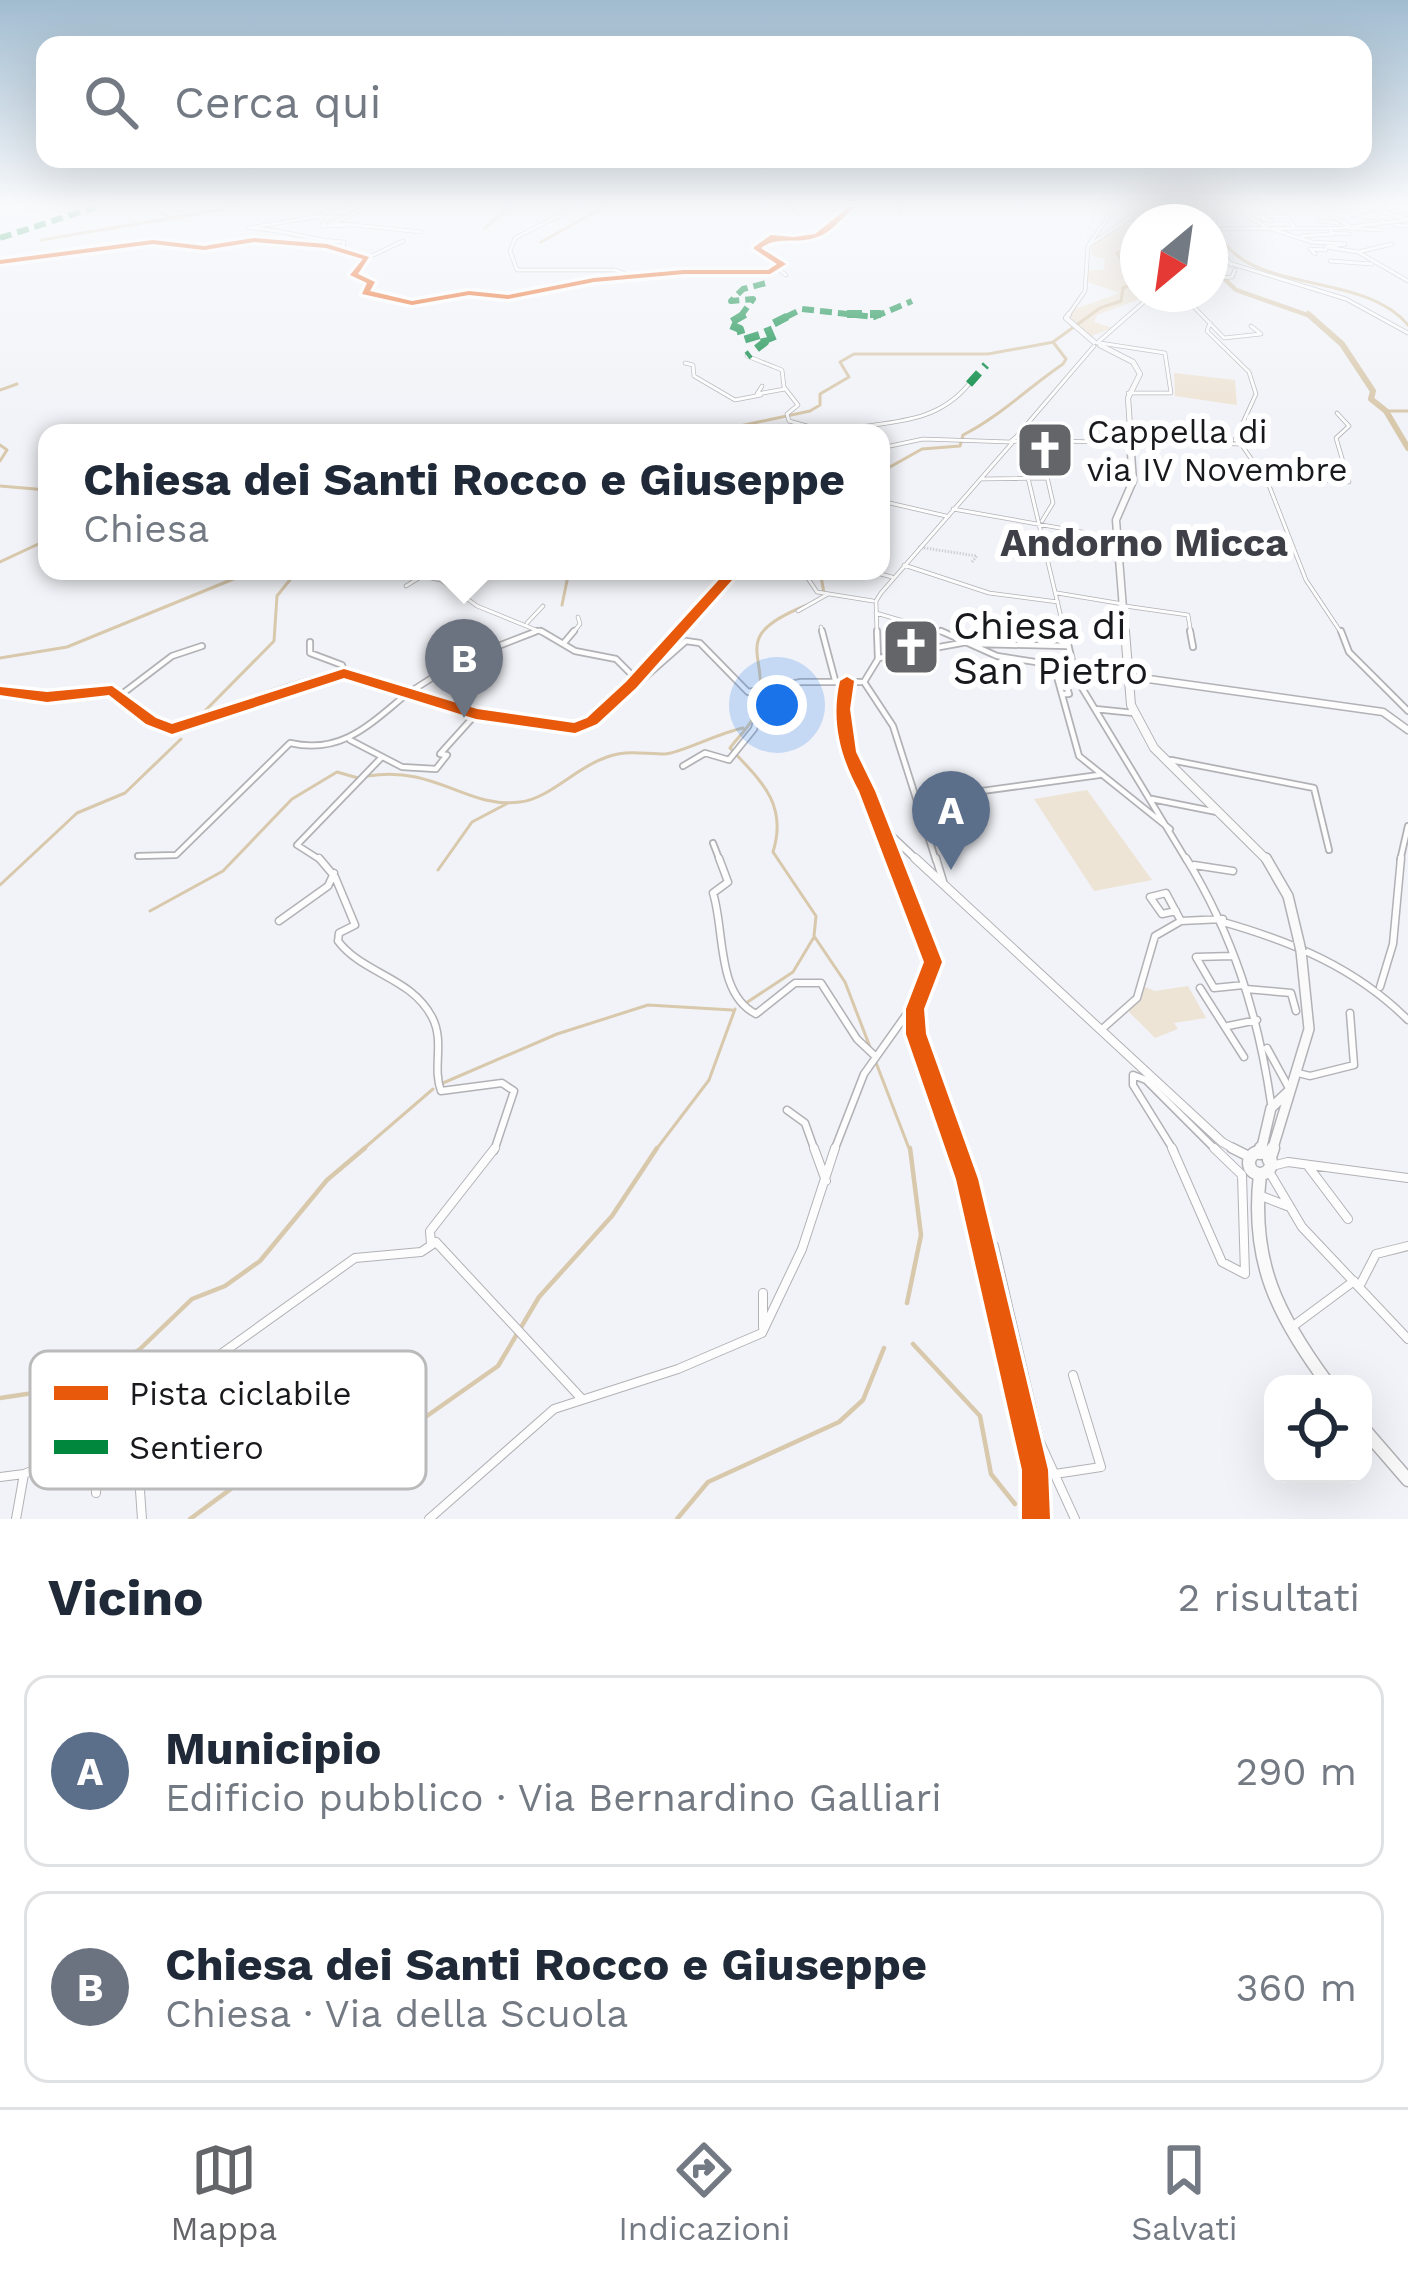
<!DOCTYPE html>
<html lang="it">
<head>
<meta charset="utf-8">
<style>
  :root { --surface:#fff; --page:#f2f2f3; --text:#1f2937; --muted:#747a83; --line:#e0e1e3; --accent:#646569 }
  body { margin:0; font-family:"Work Sans",sans-serif; background:var(--page); color:var(--text) }
  .controls { position:absolute; right:36px; bottom:36px; display:grid; overflow:hidden; border-radius:24px; box-shadow:0 12px 48px #0002 }
  .controls button { width:108px; height:108px; display:grid; place-items:center; padding:0; border:0; border-bottom:3px solid var(--line); background:var(--surface); color:var(--text); font:60px sans-serif }
  .compass { position:absolute; left:1120px; top:204px; width:108px; height:108px; border-radius:50%; background:var(--surface); box-shadow:0 12px 48px #0002; rotate:209deg }
  .you { position:absolute; left:777px; top:705px; width:42px; height:42px; margin:-30px; border:9px solid #fff; border-radius:50%; background:#1a73e8; box-shadow:0 0 0 18px #1a73e833 }
  .badge { display:grid; place-items:center; width:78px; height:78px; border-radius:50%; background:var(--accent); color:#fff; font-size:39px; font-weight:700 }
  .pin { position:absolute; translate:-50% -99px; filter:drop-shadow(0 3px 6px #0008) }
  .pin::after { content:''; position:absolute; top:63px; width:42px; height:36px; background:inherit; clip-path:polygon(0 0,100% 0,50% 100%) }
  .popup { position:absolute; left:38px; top:424px; width:852px; height:156px; box-sizing:border-box; display:grid; place-content:center; border-radius:24px; background:var(--surface); filter:drop-shadow(0 3px 9px #0005); font-size:39px; white-space:nowrap; color:var(--muted) }
  .popup b { font-size:45px; color:var(--text) }
  .popup::after { content:''; position:absolute; left:50%; top:100%; margin-left:-24px; border:24px solid transparent; border-top-color:var(--surface) }
  .list { margin:0; padding:0; list-style:none }
  h2 { display:flex; justify-content:space-between; align-items:center; height:156px; margin:0; padding:0 48px; font-size:51px }
  h2 small { font-size:39px; font-weight:400; color:var(--muted) }
  .list li { display:grid; grid-template-columns:78px 1fr auto; gap:36px; align-items:center; box-sizing:border-box; height:192px; margin:0 24px 24px; padding:0 24px; border:3px solid var(--line); border-radius:24px }
  .list b { display:block; font-size:45px; white-space:nowrap }
  .list p { margin:0; font-size:39px; white-space:nowrap; color:var(--muted) }
  .list em { font-size:39px; font-style:normal; color:var(--muted) }
  .icon { flex:none; width:66px; height:66px; fill:none; stroke:currentColor; stroke-width:2; stroke-linecap:round; stroke-linejoin:round }
  .map { position:relative; flex:none; width:1408px; height:1519px; overflow:hidden }
  .search { position:absolute; background:var(--surface); box-shadow:0 12px 48px #0002; left:36px; right:36px; top:36px; height:132px; display:flex; align-items:center; gap:30px; box-sizing:border-box; padding:0 42px; border-radius:24px; color:var(--muted); font-size:45px }
  .sheet { height:588px; background:var(--surface) }
  nav { display:flex; justify-content:space-around; align-items:center; box-sizing:border-box; height:168px; border-top:3px solid var(--line); background:var(--surface); font-size:33px; color:var(--muted) }
  nav a { display:grid; justify-items:center; gap:6px }
  nav .on { color:var(--accent) }
  .map>svg:first-child { display:block }
  .green { fill:#eee4d5 }
  .lines { fill:none; stroke-linecap:round; stroke-linejoin:round }
  .stream-far1 { stroke:#d8c8ac; stroke-width:3 }
  .stream { stroke:#d8c8ac; stroke-width:4.5 }
  .canal { stroke:#d8c8ac; stroke-width:3 }
  .river-far1 { stroke:#d8c8ac; stroke-width:4.5 }
  .river { stroke:#d8c8ac; stroke-width:6 }
  .minor-tunnel { stroke:#d1d2d7; stroke-width:3; stroke-dasharray:1.5 1.5; stroke-linecap:butt }
  .minor-far3-casing { stroke:#b2b2b6; stroke-width:4.5 }
  .minor-far2-casing { stroke:#b2b2b6; stroke-width:8 }
  .minor-far1-casing { stroke:#b2b2b6; stroke-width:9 }
  .minor-casing { stroke:#b2b2b6; stroke-width:10 }
  .tertiary-far4-casing { stroke:#b2b2b6; stroke-width:4.5 }
  .tertiary-far3-casing { stroke:#b2b2b6; stroke-width:8 }
  .tertiary-far2-casing { stroke:#b2b2b6; stroke-width:9 }
  .tertiary-far1-casing { stroke:#b2b2b6; stroke-width:10 }
  .tertiary-casing { stroke:#b2b2b6; stroke-width:12 }
  .secondary-far5-casing { stroke:#b2b2b6; stroke-width:4.5 }
  .secondary-far4-casing { stroke:#b2b2b6; stroke-width:6 }
  .secondary-far3-casing { stroke:#b2b2b6; stroke-width:9 }
  .secondary-far2-casing { stroke:#b2b2b6; stroke-width:10 }
  .secondary-far1-casing { stroke:#b2b2b6; stroke-width:12 }
  .secondary-casing { stroke:#b2b2b6; stroke-width:15 }
  .minor-far3 { stroke:#fdfdfe; stroke-width:3 }
  .minor-far2 { stroke:#fdfdfe; stroke-width:4.5 }
  .minor-far1 { stroke:#fdfdfe; stroke-width:6 }
  .minor { stroke:#fdfdfe; stroke-width:8 }
  .tertiary-far4 { stroke:#fdfdfe; stroke-width:3 }
  .tertiary-far3 { stroke:#fdfdfe; stroke-width:4.5 }
  .tertiary-far2 { stroke:#fdfdfe; stroke-width:6 }
  .tertiary-far1 { stroke:#fdfdfe; stroke-width:8 }
  .tertiary { stroke:#fdfdfe; stroke-width:9 }
  .secondary-far5 { stroke:#fafafb; stroke-width:3 }
  .secondary-far4 { stroke:#fafafb; stroke-width:4.5 }
  .secondary-far3 { stroke:#fafafb; stroke-width:6 }
  .secondary-far2 { stroke:#fafafb; stroke-width:8 }
  .secondary-far1 { stroke:#fafafb; stroke-width:9 }
  .secondary { stroke:#fafafb; stroke-width:12 }
  .secondary-bridge-casing { stroke:#b2b2b6; stroke-width:12; stroke-linecap:butt }
  .secondary-bridge { stroke:#fafafb; stroke-width:9 }
  .quiet-far1 { stroke:#00873e; stroke-width:6; stroke-dasharray:12 6; stroke-linecap:butt }
  .quiet { stroke:#00873e; stroke-width:8; stroke-dasharray:15 8; stroke-linecap:butt }
  .cycleway-casing { stroke:#fff; stroke-width:7 }
  .cycleway { fill:#e8590c; fill-rule:evenodd }
  .labels { text-anchor:middle; dominant-baseline:central; stroke-width:12; stroke-linejoin:round; paint-order:stroke }
  .far-poi-label { font-size:33px; fill:#18191c; stroke:#fff; text-anchor:start }
  .far-quarter-label { font-size:39px; font-weight:bold; fill:#3f4047; stroke:#fff }
  .poi-label { font-size:39px; fill:#18191c; stroke:#fff; text-anchor:start }
  .key { fill:#fff; stroke:#bababb; stroke-width:3 }
  .key-label { font-size:33px; fill:#18191c }
</style>
</head>
<body>
<div class="map">
<svg width="1408" height="1519" viewBox="0 0 1408 1519">
  <rect width="100%" height="100%" fill="#f2f3f8"/>
  <path class="green" d="M1135,207l23,4 -5,11h-15v72h15l-56,21 -3,7 18,6 -23,9 -20,-16 3,-11 48,-17 -32,-11v-12h16l1,-11 -13,-3 -2,-12 42,-25z
    M1174,373l61,7 2,25 -62,-9z
    M1087,790l65,90 -58,11 -60,-92z
    M1188,986l18,32 -32,5 4,6 -23,9 -26,-26 16,-25 10,4z"/>
  <g class="lines">
    <path class="stream-far1" d="M787,207l11,7
      M158,212l14,6
      M899,213l3,-6
      M485,228l25,-21
      M41,240l196,-33
      M541,242l63,-35
      M0,390l17,-6
      M707,433l103,-22 10,-6v-11l29,-17 -9,-15 14,-8h134l66,-12
      M0,445l7,5 -7,11
      M881,472l41,-23 38,-3 3,-11c36,-18 66,-48 100,-71l3,-5 -13,-17 47,-34 21,-7 2,-13 13,-5 -19,-30 21,-7
      M0,486l47,4
      M0,562l47,-22
      M820,571l4,22
      M562,605l7,-34
      M807,605c-83,33 -34,50 -50,104 -4,14 -18,27 -27,39 31,33 58,56 43,104l43,64 -2,20 31,46 65,169
      M0,658l67,-11 186,-76
      M199,717l75,-76 3,-45 20,-25
      M368,776c68,-11 98,33 152,26 28,-3 55,-33 82,-43 23,-10 39,-5 63,-5 13,0 56,-22 78,-26
      M438,870l34,-48 36,-19
      M0,885l77,-72 48,-20 56,-54
      M150,911l73,-40 69,-72 45,-27 21,6
      M746,1003l47,-31 21,-35
      M443,1083l114,-49 91,-29 84,5
      M361,1151l72,-62
      M655,1151l54,-71 26,-71"/>
    <path class="stream" d="M907,1303l14,-68 -11,-87
      M913,1344l67,72 11,58 24,30
      M0,1398l73,-11 66,-37 53,-51 33,-13 35,-25 67,-81 38,-32
      M190,1519l72,-53 135,-29 101,-71 41,-69 73,-81 45,-68
      M677,1519l31,-37 131,-60 24,-22 21,-52"/>
    <path class="canal" d="M1196,207l13,15
      M1219,233c28,62 143,37 189,92
      M1386,411h22"/>
    <path class="river-far1" d="M1159,207l3,15
      M1210,265l26,25 77,27"/>
    <path class="river" d="M1308,314l34,30 31,47 -2,8 15,12 22,37"/>
    <path class="minor-tunnel" d="M918,547l59,9 -6,7"/>
    <g class="minor-far3-casing">
      <path id="minor-far3" d="M576,207l-61,31 -5,13 7,19h98l16,6
        M1234,207l29,18
        M1269,207h6
        M1317,207l31,18
        M1376,207l-8,8 16,7
        M1378,207l30,5
        M1384,213l24,6
        M321,216l7,-6 13,2
        M1256,216h30l8,11
        M327,217l29,-10
        M1370,218l-20,-4 26,2
        M1263,219l8,2
        M1320,221l18,2
        M354,225l67,7
        M1395,225l13,1
        M1265,227l47,15 33,2 -19,3 32,5 50,29
        M1347,228l34,2
        M1216,229l124,-1 68,-8
        M1331,233l18,1
        M1301,236l32,-2 -4,-6
        M1358,252l34,-8
        M1315,254l-5,-5 16,1
        M367,258l36,-17
        M1330,261l42,3
        M779,270l7,5
        M1193,294l9,7
        M1192,305l32,33 37,-4 -10,-8
        M1210,323l-3,8 42,41 7,22 -21,46
        M1100,343l65,10 6,40h-43
        M747,356l35,14 2,17 14,18 -11,9 2,7 43,12
        M685,363l8,2 1,11 41,24 26,-5
        M762,386l-5,8 28,-5
        M832,432c51,-12 101,-4 137,-48
        M1027,440l103,3
        M1132,442l109,2 27,39 38,97 36,54
        M1020,444l45,190
        M1261,475l88,7 -13,-44 13,-12 -12,-13
        M981,479l66,-1
        M881,501l65,15
        M953,509l197,35
        M1042,521l11,-18 -7,-31 7,-28
        M904,565l85,28 69,9
        M803,571l14,21 56,9
        M869,571l23,6
        M406,586l16,-10 19,4 36,26 69,28
        M1057,593l66,11
        M1125,606l63,9 3,19
        M798,611l30,-17
        M876,613l72,21
        M527,623l16,-17
        M821,627l2,7
        M531,634l8,-4
        M572,634l8,-10 -2,-7
        M877,634l-1,-33 5,-8 131,-150"/>
    </g>
    <g class="minor-far2-casing">
      <path id="minor-far2" d="M541,631l34,20 41,8 20,20
        M822,631l13,49
        M941,631l56,25 130,20
        M1065,631l11,47 111,183
        M1190,631l3,16
        M1341,631l8,21 59,59
        M310,642v11l32,12 2,8
        M563,644l11,-13
        M977,644l90,2
        M879,658l88,-16
        M1054,666l25,90 91,73
        M1055,673l7,1 7,20h-7
        M847,681c-9,52 8,101 33,146
        M864,682l14,-23 -1,-28
        M864,682l29,44 43,135
        M636,685l50,-44 14,2 48,49 53,-10h60
        M413,690l44,-28 80,-31
        M122,694l50,-38 30,-10
        M1095,709l39,4
        M350,740l52,27 34,2 11,-14 -7,-1 36,-40
        M1171,760l143,28 15,62
        M683,766l22,-13 24,7 25,-31 11,-37
        M931,798l168,-23
        M1152,799l65,13
        M713,843l7,18
        M138,856l38,-1 114,-112c52,12 80,-19 118,-50
        M322,861l-25,-16 83,-86
        M1400,861l8,-35"/>
    </g>
    <g class="minor-far1-casing">
      <path id="minor-far1" d="M319,858l16,19 20,48 -16,8 -1,8c25,33 73,36 94,76 13,25 0,50 9,74l61,-8 12,8 -20,60
        M719,858l9,24 -15,11c12,38 3,101 43,121l39,-31h26l36,56 19,18
        M936,858l7,23
        M1186,858c47,77 72,156 85,245
        M1194,865l39,6
        M1176,911l-14,3 -12,-17 16,-4 15,28
        M279,921l49,-35 6,-13
        M1223,922c70,20 133,46 185,98
        M1232,956l-36,1 18,31 30,-3
        M1380,987l13,-43 8,-86
        M1200,988l44,69
        M1246,989l45,4 5,18
        M1228,1026l29,-6
        M1101,1030l36,-32 18,-62 26,-15 42,-2
        M1267,1048l23,42
        M1298,1073l12,3 44,-11 -4,-52
        M787,1110l18,13 10,28
        M834,1151l30,-77 54,-76
        M1174,1151l-41,-66v-10l13,5 71,71"/>
    </g>
    <g class="minor-casing">
      <path id="minor" d="M814,1148l12,33
        M1172,1148l50,114 23,12 -3,-99 -28,-27
        M1272,1166l16,-4 120,16
        M1308,1166l40,53
        M1270,1173l32,54 106,112
        M1264,1197l23,9
        M979,1234l15,12 45,194 36,79
        M431,1244l-1,-13 65,-83
        M1359,1287l17,-33 32,-8
        M763,1293v34
        M1292,1327l62,-46
        M135,1419l7,100
        M95,1444l1,49
        M1055,1474l46,-7 -28,-92
        M0,1477l24,-3 71,-30 260,-186 66,-6 15,-10 145,156
        M16,1519l8,-45
        M429,1519l125,-110 124,-40 84,-36 40,-84 33,-101"/>
    </g>
    <g class="tertiary-far4-casing">
      <path id="tertiary-far4" d="M1218,207l-7,30 20,28
        M1088,246l27,-39
        M343,251l1,-9c-34,-1 -62,-14 -96,-14l73,-12 7,2 -6,8 32,-1 -22,-2 36,-16
        M0,262l153,-20 51,6 50,-8 73,6 40,12 -13,17 17,7 -6,10 47,11 57,-10 39,4 86,-17 90,-8h86l12,-8 -26,-16 15,-11 47,-2 35,-28
        M1229,263l117,36 62,34
        M1210,278l22,-1 3,-7
        M1176,294l7,10 9,1
        M1187,294l5,11
        M1097,343l56,-49
        M1016,437l78,-91
        M1016,437l11,3 -17,2z
        M881,448l42,-9 87,3"/>
    </g>
    <g class="tertiary-far3-casing">
      <path id="tertiary-far3" d="M677,634l57,-63"/>
    </g>
    <g class="tertiary-far2-casing">
      <path id="tertiary-far2" d="M1127,676l256,36 25,18
        M0,691l47,6 65,-7 39,31 21,8c33,-11 150,-58 176,-55 52,7 195,74 241,48 35,-19 64,-62 91,-91
        M880,827l13,34
        M882,827l36,34"/>
    </g>
    <g class="tertiary-far1-casing">
      <path id="tertiary-far1" d="M892,858l41,104 -18,47 1,25 41,117
        M915,858l307,284 16,9"/>
    </g>
    <g class="tertiary-casing">
      <path id="tertiary" d="M956,1148l79,322 1,49
        M1232,1148l16,8"/>
    </g>
    <g class="secondary-far5-casing">
      <path id="secondary-far5" d="M1067,317l18,-26 3,-45 43,-29 2,-10"/>
    </g>
    <g class="secondary-far4-casing">
      <path id="secondary-far4" d="M1069,314l-3,4 28,24
        M1100,345l33,17 7,12 -12,24 4,58"/>
    </g>
    <g class="secondary-far3-casing">
      <path id="secondary-far3" d="M1125,634l-9,-114 17,-39 -2,-28"/>
    </g>
    <g class="secondary-far2-casing">
      <path id="secondary-far2" d="M1125,631l6,74 23,43 114,113"/>
    </g>
    <g class="secondary-far1-casing">
      <path id="secondary-far1" d="M1266,858l22,38 11,46
        M1261,1151l10,-43 18,-17
        M1272,1151l37,-122 -8,-78"/>
    </g>
    <g class="secondary-casing">
      <path id="secondary" d="M1249 1163a11 11 0 1 1 22 0a11 11 0 1 1-22 0Z
        M1260,1153l1,-5
        M1269,1160l4,-12
        M1260,1174c-10,87 17,141 68,210
        M1363,1428l45,52"/>
    </g>
    <use href="#minor-far3" class="minor-far3"/>
    <use href="#minor-far2" class="minor-far2"/>
    <use href="#minor-far1" class="minor-far1"/>
    <use href="#minor" class="minor"/>
    <use href="#tertiary-far4" class="tertiary-far4"/>
    <use href="#tertiary-far3" class="tertiary-far3"/>
    <use href="#tertiary-far2" class="tertiary-far2"/>
    <use href="#tertiary-far1" class="tertiary-far1"/>
    <use href="#tertiary" class="tertiary"/>
    <use href="#secondary-far5" class="secondary-far5"/>
    <use href="#secondary-far4" class="secondary-far4"/>
    <use href="#secondary-far3" class="secondary-far3"/>
    <use href="#secondary-far2" class="secondary-far2"/>
    <use href="#secondary-far1" class="secondary-far1"/>
    <use href="#secondary" class="secondary"/>
    <g class="secondary-bridge-casing">
      <path id="secondary-bridge" d="M1299,942l2,9"/>
    </g>
    <use href="#secondary-bridge" class="secondary-bridge"/>
    <path class="quiet-far1" d="M0,238l96,-31
      M740,317l13,-18 -22,2 12,-12 23,-6
      M786,317l16,-8 72,8 38,-16"/>
    <path class="quiet" d="M745,314l-17,10 12,5 3,11 20,-6 2,8 -18,14
      M847,314h34
      M773,341l-6,-14 25,-13
      M969,384l17,-19"/>
    <g class="cycleway-casing">
      <path id="cycleway" d="M849,207h7c-14,9 -23,25 -39,30 -20,8 -39,-2 -56,11l25,16 -16,10h-86l-90,8 -86,17 -39,-4 -57,10 -50,-11 5,-11 -17,-8 13,-16 -37,-11 -72,-6 -50,8 -51,-6 -153,20v-4l153,-20 51,6 50,-8 73,6 42,13 -11,17 17,8 -5,9 42,10 57,-10 39,4 86,-17 90,-8h84l9,-6 -23,-15v-2l17,-12 23,2 21,-3z
        M727,571h13l-104,117 -39,36 -17,7 -5,2 -99,-14 -132,-41 -172,56 -26,-10 -37,-29 -62,7 -47,-7v-8l47,5 65,-6 44,32 16,6 172,-55 133,40 97,14 13,-5 39,-36z
        M847,677l7,4 -4,28 6,43 19,39 67,171 -18,47 2,25 52,145 70,291 2,49h-28v-49l-66,-291 -50,-145v-25l18,-47 -65,-171c-19,-35 -28,-71 -19,-110z"/>
    </g>
    <use href="#cycleway" class="cycleway"/>
  </g>
  <linearGradient id="sky" x2="0" y2="1"><stop stop-color="#a1bcd0"/><stop offset="0.49" stop-color="#f9fafc"/><stop offset="1" stop-color="#f9fafc" stop-opacity="0"/></linearGradient>
  <rect width="1408" height="419" fill="url(#sky)"/>
  <defs>
    <g id="church-square" transform="scale(3)"><rect x="-9" y="-9" width="18" height="18" rx="4" fill="#646569" stroke="#fff"/><path d="M-1.2-6h2.4v3.5h3.3v2.4h-3.3V6h-2.4V-.1h-3.3v-2.4h3.3Z" fill="#fff"/></g>
  </defs>
  <g fill-rule="evenodd">
    <use href="#church-square" x="1045" y="450"/>
    <use href="#church-square" x="911" y="647"/>
  </g>
  <g class="labels">
    <g class="far-poi-label">
      <text x="1087" y="431">Cappella di<tspan x="1087" dy="38">via IV Novembre</tspan></text>
    </g>
    <g class="far-quarter-label">
      <text x="1144" y="542">Andorno Micca</text>
    </g>
    <g class="poi-label">
      <text x="953" y="625">Chiesa di<tspan x="953" dy="45">San Pietro</tspan></text>
    </g>
  </g>
  <rect x="30" y="1351" width="396" height="138" rx="18" class="key"/>
  <rect x="54" y="1386" width="54" height="14" fill="#e8590c"/>
  <rect x="54" y="1440" width="54" height="14" fill="#00873e"/>
  <g class="key-label">
    <text x="129" y="1405">Pista ciclabile</text>
    <text x="129" y="1459">Sentiero</text>
  </g>
</svg>
<div class="controls">
<button><svg class="icon" aria-label="locate" viewBox="0 0 24 24"><circle cx="12" cy="12" r="6"/><path d="M12 2v4M12 18v4M2 12h4M18 12h4"/></svg></button>
</div>
<svg class="compass" viewBox="-18 -18 36 36"><path d="M0-13l5 13h-10z" fill="#e53935"/><path d="M0 13l5-13h-10z" fill="#747a83"/></svg>
<div class="you"></div>
<div class="pin badge" style="left:951px;top:870px;background:#5c6f8a">A</div>
<div class="pin badge" style="left:464px;top:718px;background:#6b7280">B</div>
<div class="popup"><b>Chiesa dei Santi Rocco e Giuseppe</b>Chiesa</div>
<div class="search"><svg class="icon" aria-label="search" viewBox="0 0 24 24"><circle cx="10" cy="10" r="6"/><path d="M15 15l6 6"/></svg>Cerca qui</div>
</div>
<section class="sheet">
<h2>Vicino<small>2 risultati</small></h2>
<ul class="list">
<li><span class="badge" style="background:#5c6f8a">A</span><div><b>Municipio</b><p>Edificio pubblico · Via Bernardino Galliari</p></div><em>290 m</em></li>
<li><span class="badge" style="background:#6b7280">B</span><div><b>Chiesa dei Santi Rocco e Giuseppe</b><p>Chiesa · Via della Scuola</p></div><em>360 m</em></li>
</ul>
</section>
<nav>
<a class="on"><svg class="icon" aria-label="map" viewBox="0 0 24 24"><path d="M3 6l6-2 6 2 6-2v14l-6 2-6-2-6 2zM9 4v14M15 6v14"/></svg>Mappa</a>
<a><svg class="icon" aria-label="directions" viewBox="0 0 24 24"><path d="M12 3l9 9-9 9-9-9zM9 14v-3h6M13 9l2 2-2 2"/></svg>Indicazioni</a>
<a><svg class="icon" aria-label="saved" viewBox="0 0 24 24"><path d="M7 4h10v16l-5-4-5 4z"/></svg>Salvati</a>
</nav>
</body>
</html>
